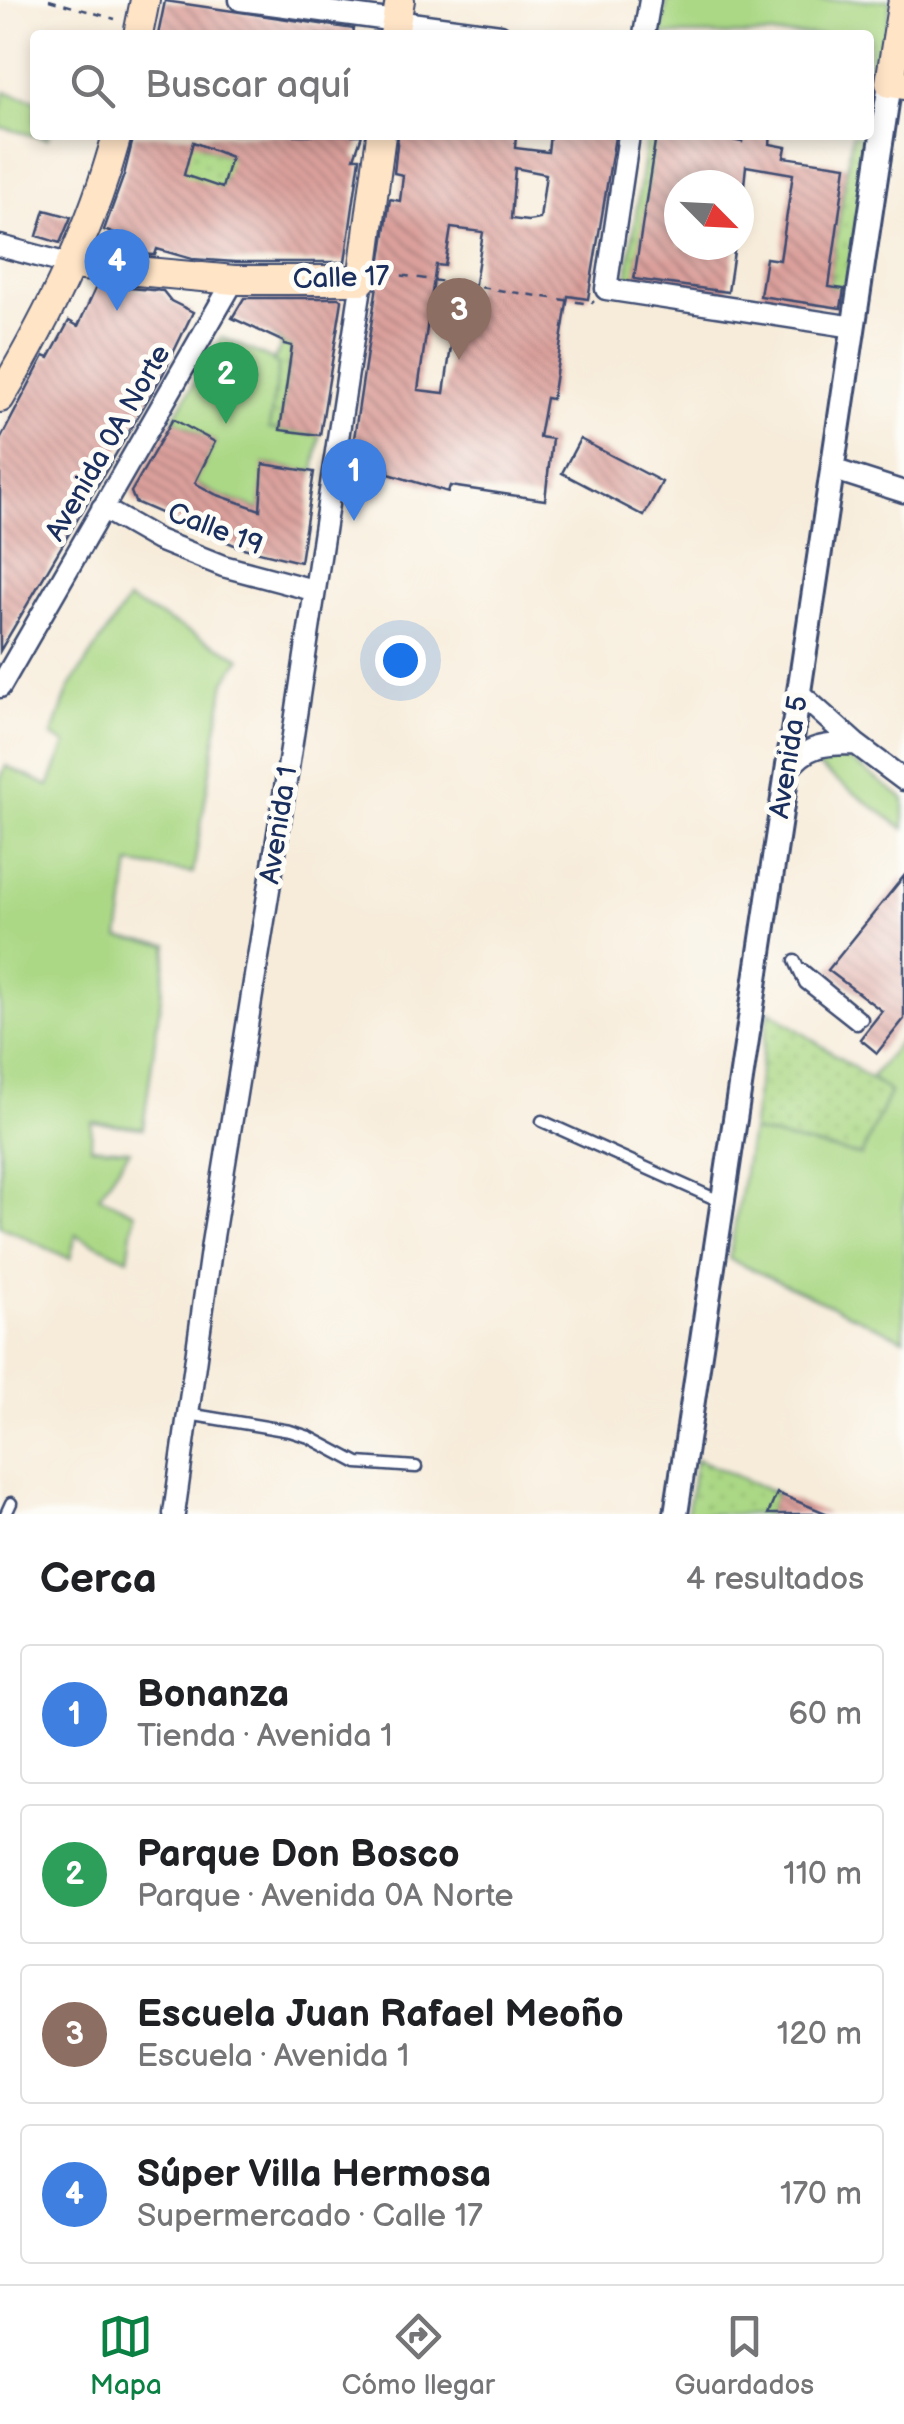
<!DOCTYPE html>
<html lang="es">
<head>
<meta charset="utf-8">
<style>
  :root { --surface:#fff; --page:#f2f2f2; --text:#202124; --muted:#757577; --line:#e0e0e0; --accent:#0b8043 }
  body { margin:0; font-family:"Balsamiq Sans",sans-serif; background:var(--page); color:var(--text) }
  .compass { position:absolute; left:664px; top:170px; width:90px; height:90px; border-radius:50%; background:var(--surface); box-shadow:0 5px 15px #0003; rotate:114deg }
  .you { position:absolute; left:400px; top:660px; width:35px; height:35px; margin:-25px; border:8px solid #fff; border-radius:50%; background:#1a73e8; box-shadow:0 0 0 15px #1a73e833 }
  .badge { display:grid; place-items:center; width:65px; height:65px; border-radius:50%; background:var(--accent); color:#fff; font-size:32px; font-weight:700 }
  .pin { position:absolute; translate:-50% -82px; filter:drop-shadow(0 2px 5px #0008) }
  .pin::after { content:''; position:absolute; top:52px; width:35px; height:30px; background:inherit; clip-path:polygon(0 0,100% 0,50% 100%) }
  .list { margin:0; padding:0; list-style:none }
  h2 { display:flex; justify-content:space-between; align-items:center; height:130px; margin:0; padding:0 40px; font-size:42px }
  h2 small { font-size:32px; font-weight:400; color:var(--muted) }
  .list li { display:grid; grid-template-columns:65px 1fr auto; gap:30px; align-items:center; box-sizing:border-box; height:140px; margin:0 20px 20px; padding:0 20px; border:2px solid var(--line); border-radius:10px }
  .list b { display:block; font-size:38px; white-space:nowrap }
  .list p { margin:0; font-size:32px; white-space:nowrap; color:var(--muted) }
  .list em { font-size:32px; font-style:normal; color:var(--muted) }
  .icon { flex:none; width:55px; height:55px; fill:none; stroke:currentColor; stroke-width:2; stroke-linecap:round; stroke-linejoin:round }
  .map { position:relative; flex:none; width:904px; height:1514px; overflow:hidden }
  .search { position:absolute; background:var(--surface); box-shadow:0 5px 15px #0003; left:30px; right:30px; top:30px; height:110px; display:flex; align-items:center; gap:25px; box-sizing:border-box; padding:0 35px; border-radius:10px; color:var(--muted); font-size:38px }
  .sheet { height:770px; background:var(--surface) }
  nav { display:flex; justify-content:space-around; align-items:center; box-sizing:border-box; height:140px; border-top:2px solid var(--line); background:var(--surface); font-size:28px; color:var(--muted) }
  nav a { display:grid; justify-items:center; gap:5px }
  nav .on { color:var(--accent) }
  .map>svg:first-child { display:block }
  .green { fill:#abd885; stroke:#638472; stroke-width:2.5 }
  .garden { fill:url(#garden-dots); stroke:#638472; stroke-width:2.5 }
  .building { fill:url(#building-back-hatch); fill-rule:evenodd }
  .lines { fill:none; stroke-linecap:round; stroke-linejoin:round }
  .service-casing { stroke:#3c4b71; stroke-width:15 }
  .minor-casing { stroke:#3c4b71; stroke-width:25 }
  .tertiary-casing { stroke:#3c4b71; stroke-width:28 }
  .secondary-casing { stroke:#3c4b71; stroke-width:32 }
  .path { stroke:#3c4b71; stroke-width:2.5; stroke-dasharray:8 8; stroke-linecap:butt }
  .service { stroke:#fff; stroke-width:10 }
  .minor { stroke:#fff; stroke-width:20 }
  .tertiary { stroke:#fff; stroke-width:22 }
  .secondary { stroke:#ffe4c6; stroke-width:28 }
  .labels { text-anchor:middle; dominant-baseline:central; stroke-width:10; stroke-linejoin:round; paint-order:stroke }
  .street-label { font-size:28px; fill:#1b2f5e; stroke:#fdfcf7 }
</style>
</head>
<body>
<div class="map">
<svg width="904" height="1514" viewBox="0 0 904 1514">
  <defs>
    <pattern id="garden-dots" width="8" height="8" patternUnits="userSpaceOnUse" patternTransform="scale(2.5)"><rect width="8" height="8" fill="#abd885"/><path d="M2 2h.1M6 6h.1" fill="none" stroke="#93ba75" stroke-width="1.8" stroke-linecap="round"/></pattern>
    <pattern id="building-back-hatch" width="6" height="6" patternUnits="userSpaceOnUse" patternTransform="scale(2.5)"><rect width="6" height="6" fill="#dba09b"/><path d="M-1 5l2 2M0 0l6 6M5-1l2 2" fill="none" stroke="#b18382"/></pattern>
  </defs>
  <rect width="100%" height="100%" fill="#fdfcf7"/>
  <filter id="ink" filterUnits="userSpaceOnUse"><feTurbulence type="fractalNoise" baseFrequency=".01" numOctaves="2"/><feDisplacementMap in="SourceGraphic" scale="20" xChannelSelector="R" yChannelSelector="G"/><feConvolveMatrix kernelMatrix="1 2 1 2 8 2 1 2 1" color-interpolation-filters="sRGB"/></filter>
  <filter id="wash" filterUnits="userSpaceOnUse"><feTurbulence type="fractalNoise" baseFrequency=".0048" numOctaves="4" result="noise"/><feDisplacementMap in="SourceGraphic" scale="40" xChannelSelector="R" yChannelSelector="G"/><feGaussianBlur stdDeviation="2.25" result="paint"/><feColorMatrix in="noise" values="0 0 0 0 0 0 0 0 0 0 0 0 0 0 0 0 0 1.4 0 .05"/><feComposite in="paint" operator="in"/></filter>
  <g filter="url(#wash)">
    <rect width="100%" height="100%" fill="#f7ecda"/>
    <path class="green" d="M667,0h224l-10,70 -12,-2v-33h-208z
      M5,92l30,8v35h14l-2,4 -47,-12v-17z
      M221,337l59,26 -11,66 51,6 -6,37 -50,-8 -4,46 -44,-16 -21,-11 20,-41 -42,-23z
      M128,600l113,58 -16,23 -32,192 -63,-9 -11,74 49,7 -25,183 -51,-6 -1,25 39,3 -31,46 36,17 -7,46 -52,-24 -6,24 -70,-33v-446l6,-14 43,20 17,-42 -14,-8 17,-48z
      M832,755l21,7 51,37v30l-91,-66 10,-6z
      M904,1036v303l-175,-80 22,-128 110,25 29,-64 -19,-14z"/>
    <path class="garden" d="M869,113l5,1 -28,175 -17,-2 23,-152h17z
      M195,135l6,10 53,22 -29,9 -3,12 -22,-3 -31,-18z
      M647,135h9l-21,144 -8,-2z
      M288,313l-4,31 8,2 -12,84 -11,-1 10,-65 -6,-2 8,-16 -3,-7 -5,-2z
      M769,1010l121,82 -29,64 -110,-25z
      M696,1459l81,34 -9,21h-81z"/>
    <g id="blocks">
      <path class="building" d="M165,1l189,28 -1,6h-195z
        M134,135h228l-8,23h6l-15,104h-110l-43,-3 -35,-10 -2,6 -17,-1 -25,-10 4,-9 -13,-5 20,-55zM193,142l38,15 -9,31 -38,-13z
        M398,135h118l-1,13 33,4 2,-17h51l14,2 -27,162 -20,-3 -16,103 -6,-1 -7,39 13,2 -7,61 -95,-14 -2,6 -59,-18v-4l-39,-5 40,-266 10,2 3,-26 -9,-2zM515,168l31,6 -6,45 -12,2 -17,-2zM451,228l32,4 -10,64 -14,-2 -15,99 -26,-3 18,-125 9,1z
        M656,135h51l35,7 1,-7h28l-1,9 16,3 -2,10 62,9 -17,121 15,2 -3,19 -81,-12 6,-38 14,2 13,-86 -47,-8 -2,19h-65v60h56l-7,47 -94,-13z
        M45,210l26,7 -11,26 -23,-7z
        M97,285l66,6 8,10 22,11 -30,62 -163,277v-211l44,-84 5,2 20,-37 9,5z
        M244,298h95l3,3 -22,134 -40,-5 12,-84 -8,-2v-2l-52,-24z
        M173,419l42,23 -20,41 20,11 45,16 3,-46 51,8 -14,90 -61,-15 -104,-45 -4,-10z
        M580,439l82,43 -18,34 -82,-43z
        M904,876v143l-27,34 -17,-14 22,-28 -54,-41z
        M777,1493l51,21h-60z"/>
    </g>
  </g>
  <g filter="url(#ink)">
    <use href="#blocks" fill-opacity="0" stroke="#3c4b71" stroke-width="2.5"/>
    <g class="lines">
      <g class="service-casing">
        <path id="service" d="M795,961l10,22 52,41
          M803,970l59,49
          M542,1121l180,81
          M188,1414l102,17 19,6 49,26 58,4
          M6,1514l5,-11"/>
      </g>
      <g class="minor-casing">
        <path id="minor" d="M240,0l260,35
          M644,35l6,-35
          M629,135l-23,154 248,38
          M0,246l72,19
          M832,469l72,23
          M102,508l56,32 65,26 90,24
          M0,687l234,-407
          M799,693l57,51 48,36
          M787,771c20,-27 38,-27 69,-27
          M174,1514l38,-271 68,-422 82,-541"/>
      </g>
      <g class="tertiary-casing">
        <path id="tertiary" d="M676,1514l214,-1431"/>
      </g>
      <g class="secondary-casing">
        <path id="secondary" d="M903,0l-13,83 14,2
          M138,35l7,-35
          M394,35l6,-35
          M72,265l162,15h128l19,-145
          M0,398c49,-83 92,-169 117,-263"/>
      </g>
      <path class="path" d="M49,0l66,19
        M386,273l205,31 3,-3"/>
      <use href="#service" class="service"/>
      <use href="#minor" class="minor"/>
      <use href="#tertiary" class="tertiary"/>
      <use href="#secondary" class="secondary"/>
    </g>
  </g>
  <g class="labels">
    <g class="street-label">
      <text transform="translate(341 278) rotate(-2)">Calle 17</text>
      <text transform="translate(108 443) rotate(-60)">Avenida 0A Norte</text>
      <text transform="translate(215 529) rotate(21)">Calle 19</text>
      <text transform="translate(789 757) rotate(-81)">Avenida 5</text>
      <text transform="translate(279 825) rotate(-81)">Avenida 1</text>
    </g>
  </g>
</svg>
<svg class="compass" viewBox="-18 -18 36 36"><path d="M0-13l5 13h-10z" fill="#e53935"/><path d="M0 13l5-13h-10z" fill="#757577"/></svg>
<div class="you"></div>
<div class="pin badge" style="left:354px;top:521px;background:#3f7fe0">1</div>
<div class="pin badge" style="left:226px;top:424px;background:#2e9e5b">2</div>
<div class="pin badge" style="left:459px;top:360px;background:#8d6e63">3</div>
<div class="pin badge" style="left:117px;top:311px;background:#3f7fe0">4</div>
<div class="search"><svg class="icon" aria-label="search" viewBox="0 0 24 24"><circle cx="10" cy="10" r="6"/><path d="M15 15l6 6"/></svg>Buscar aquí</div>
</div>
<section class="sheet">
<h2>Cerca<small>4 resultados</small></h2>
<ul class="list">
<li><span class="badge" style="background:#3f7fe0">1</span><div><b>Bonanza</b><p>Tienda · Avenida 1</p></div><em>60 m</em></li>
<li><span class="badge" style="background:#2e9e5b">2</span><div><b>Parque Don Bosco</b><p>Parque · Avenida 0A Norte</p></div><em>110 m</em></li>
<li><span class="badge" style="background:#8d6e63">3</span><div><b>Escuela Juan Rafael Meoño</b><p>Escuela · Avenida 1</p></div><em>120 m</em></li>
<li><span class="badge" style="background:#3f7fe0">4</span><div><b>Súper Villa Hermosa</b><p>Supermercado · Calle 17</p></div><em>170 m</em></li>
</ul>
</section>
<nav>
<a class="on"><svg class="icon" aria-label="map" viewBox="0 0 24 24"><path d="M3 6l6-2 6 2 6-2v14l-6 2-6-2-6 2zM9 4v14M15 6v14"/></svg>Mapa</a>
<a><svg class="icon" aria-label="directions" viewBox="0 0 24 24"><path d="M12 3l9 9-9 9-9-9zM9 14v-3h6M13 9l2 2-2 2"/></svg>Cómo llegar</a>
<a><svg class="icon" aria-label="saved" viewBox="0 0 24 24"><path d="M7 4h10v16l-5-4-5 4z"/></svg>Guardados</a>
</nav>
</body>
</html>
